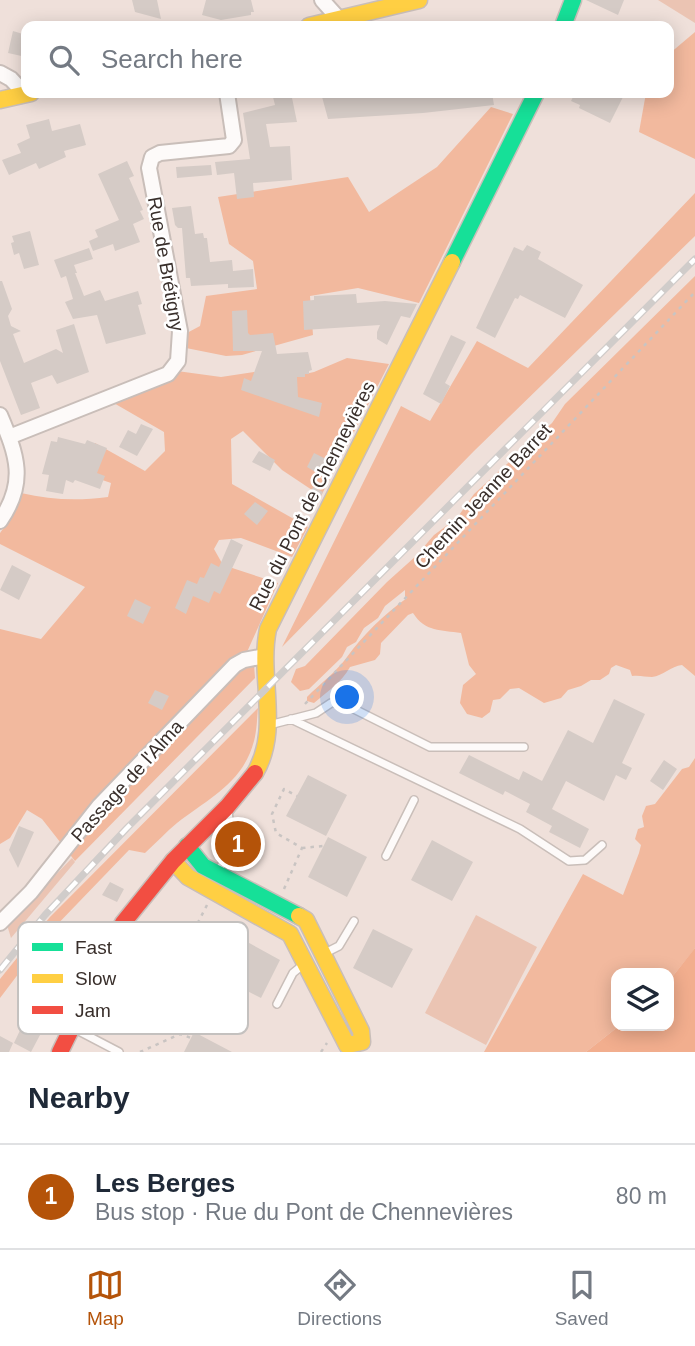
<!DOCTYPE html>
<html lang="en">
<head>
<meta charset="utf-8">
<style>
  :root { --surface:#fff; --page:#f6f6f7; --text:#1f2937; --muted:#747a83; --line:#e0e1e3; --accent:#b45309 }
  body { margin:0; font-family:Helvetica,sans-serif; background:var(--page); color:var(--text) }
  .controls { position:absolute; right:21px; bottom:21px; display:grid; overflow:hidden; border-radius:14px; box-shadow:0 4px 18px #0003 }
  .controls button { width:63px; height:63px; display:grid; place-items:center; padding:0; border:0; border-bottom:2px solid var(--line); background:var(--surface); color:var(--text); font:35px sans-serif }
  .you { position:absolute; left:348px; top:698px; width:24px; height:24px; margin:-18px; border:5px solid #fff; border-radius:50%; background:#1a73e8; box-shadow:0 0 0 10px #1a73e833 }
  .badge { display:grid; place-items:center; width:46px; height:46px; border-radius:50%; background:var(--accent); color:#fff; font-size:23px; font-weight:700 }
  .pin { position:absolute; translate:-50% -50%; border:4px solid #fff; box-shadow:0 2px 7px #0006 }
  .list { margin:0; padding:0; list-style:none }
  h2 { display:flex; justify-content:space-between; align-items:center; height:91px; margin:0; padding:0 28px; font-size:30px }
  h2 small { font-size:23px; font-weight:400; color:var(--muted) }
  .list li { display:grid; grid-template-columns:46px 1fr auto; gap:21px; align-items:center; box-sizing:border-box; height:105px; padding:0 28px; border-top:2px solid var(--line) }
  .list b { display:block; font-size:26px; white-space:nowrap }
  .list p { margin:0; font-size:23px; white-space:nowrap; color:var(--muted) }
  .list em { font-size:23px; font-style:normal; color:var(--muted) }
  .icon { flex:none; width:38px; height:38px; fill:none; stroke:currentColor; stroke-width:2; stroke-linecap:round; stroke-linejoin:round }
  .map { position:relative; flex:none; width:695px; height:1052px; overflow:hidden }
  .search { position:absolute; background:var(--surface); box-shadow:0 4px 18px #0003; left:21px; right:21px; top:21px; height:77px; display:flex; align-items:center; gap:18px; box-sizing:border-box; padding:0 24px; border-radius:14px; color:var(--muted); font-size:26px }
  .sheet { height:196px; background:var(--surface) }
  nav { display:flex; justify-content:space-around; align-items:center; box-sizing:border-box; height:98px; border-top:2px solid var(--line); background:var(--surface); font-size:19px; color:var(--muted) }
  nav a { display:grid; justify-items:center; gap:4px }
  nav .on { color:var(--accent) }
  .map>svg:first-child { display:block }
  .green { fill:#ebc4b3 }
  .forest { fill:#f2b99e }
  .water { fill:#f2ae8e }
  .building { fill:#d5cbc6 }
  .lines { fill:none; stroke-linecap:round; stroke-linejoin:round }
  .lane-casing { stroke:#c9beb9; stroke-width:10 }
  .street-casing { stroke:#c9beb9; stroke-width:18 }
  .fast-casing { stroke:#c9beb9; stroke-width:19 }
  .slow-casing { stroke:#c9beb9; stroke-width:19 }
  .jam-casing { stroke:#c9beb9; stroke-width:19 }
  .path { stroke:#c9c4c2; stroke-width:2.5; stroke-dasharray:3.5 5; stroke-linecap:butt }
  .lane { stroke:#fdfaf9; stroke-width:7 }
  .street { stroke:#fdfaf9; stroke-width:14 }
  .fast { stroke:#16e098; stroke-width:16 }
  .slow { stroke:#ffcf43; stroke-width:16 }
  .jam { stroke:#f24e42; stroke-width:16 }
  .rail-casing { stroke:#d0ccca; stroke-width:7 }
  .rail { stroke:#fff; stroke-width:4.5; stroke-dasharray:13; stroke-linecap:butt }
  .labels { text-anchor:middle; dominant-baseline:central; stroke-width:5; stroke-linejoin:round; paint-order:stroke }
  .street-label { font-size:19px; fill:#392f2b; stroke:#fff }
  .key { fill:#fff; stroke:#c4c1bf; stroke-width:2 }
  .key-label { font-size:19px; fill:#392f2b }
</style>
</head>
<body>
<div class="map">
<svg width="695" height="1052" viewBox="0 0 695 1052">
  <rect width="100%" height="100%" fill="#efe0da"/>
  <path class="green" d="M658,0h37v23z
    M72,858l3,4 -64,76 -4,-13z
    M476,915l61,32 -51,98 -61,-32z"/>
  <path class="forest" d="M695,32v127l-56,-27 7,-39h23v-39z
    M491,107l22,7 -94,189 -61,-15 -48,8 3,39 -71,20 -16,1 -40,-8 -1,-14 15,-8 6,-30 51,-7 -4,-28 -24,-17 -11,-47 130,-20 21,35 68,-45z
    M695,193v43l-221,215 -192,196 119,-241 29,15 47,-80 51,27z
    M695,276v400l-13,-11c-11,1 -19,11 -30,12 -7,0 -12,-2 -20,-1l-2,-6 -14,-5 -5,3 -2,6 -9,6h-9l-10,6 -13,4 -7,8 -17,5 -25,-15 -9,1 -10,10 -7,1 -3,12 -8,6 -15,-4 -7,-11 3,-18 13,-11 -7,-9 -8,-32c-20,-3 -36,-1 -48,-20l-5,2 -27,28 -1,11 -5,6 -25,7c-9,16 -22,24 -36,36l-7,-2v-4c13,-13 30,-26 40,-40 16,-22 37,-43 60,-59l-2,-2v-6l-20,16 -7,12 -14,10 -8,14 -9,5 -5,10 -33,32 -9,2 -9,-9 5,-13 9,-3 82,-84 29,-26 18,-21 23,-17 17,-24 78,-71 13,-19z
    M347,358l42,6 -68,132 -39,-26 -39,-39 -12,8 1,45 76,43 -16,30 -51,-19 -22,2 -5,9 9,16 55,18 -31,69 7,13 1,13 -180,183 -33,-42 -15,-9 -17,28 -10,6v-215l41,10 44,-52 -85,-43v-11l11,-15 10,-25c30,7 57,8 87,4l3,-14 -35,-12 19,-28 50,28 20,-20 -1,-19 -52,-30 65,-31 44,6 33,-5 37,5 23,-5z
    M258,708c-1,10 -1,22 -4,33 -11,42 -45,57 -77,82 -11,9 -21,20 -32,30l-16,-3 -78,81 -51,67v-19l50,-62z
    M695,758v190l-2,3 -24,30v-8h-53v53h3l-33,26h-102l99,-178 40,21 16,-42 2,-8 -6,-6 3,-10 6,-2 -2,-11 4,-10 9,-2 27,-35 7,-2z"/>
  <path class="water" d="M695,948v104h-109l33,-26h50v-45z"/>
  <path class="building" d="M132,0h25l4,19 -26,-7z
    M206,0h45l3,12h-3v3l-30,5 -19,-5z
    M586,0h38l-6,15z
    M13,31l13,4v22l-18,-4z
    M272,93h19l6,29 -31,2 4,23 20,-1 2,34 -39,3 1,14 -17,2 -3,-26 -17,2 -2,-13 35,-3 -7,-46 32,-8z
    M321,93h171l2,12 -71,8 -95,6z
    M575,93h50l-15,30 -31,-15 1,-3 -9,-4z
    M49,119l3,12 28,-7 6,21 -22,6 2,6 -27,12 -3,-6 -27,12 -7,-15 19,-7 -4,-9 13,-6 -4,-13z
    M127,161l7,15 -5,2 14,32 -3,1 4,8 -11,5 7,18 -25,9 -2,-7 -20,7 -4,-10 9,-4 -3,-7 24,-10 -21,-46z
    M211,165l1,10 -35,3 -1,-11z
    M191,206l4,28 8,-1 1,5h3l3,24 22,-2 1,11 20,-2 1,18 -26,1v-4l-37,2 -1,-8h-4l-4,-50h-4l-3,-3 -3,-17z
    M30,231l9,34 -15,4 -5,-16 -5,2 -3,-12 3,-1 -2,-6z
    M527,245l14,7 -3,7 45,26 -18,33 -45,-23 -2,4 -3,-1 -20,40 -19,-10 38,-81 9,4z
    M89,248l4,11 -19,6 3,8h-2l9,23 16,-6 5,11 33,-10 4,13 -4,1 8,29 -40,10 -9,-29 -24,4 -8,-17 8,-3 -7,-23 -5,2 -7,-18z
    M0,281h2l10,28 -4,7 3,10 10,5 -8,3 11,29 32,-14 7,4 -7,-23 18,-6 15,48 -32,12 -5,-9 -21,8 9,25 -19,7 -21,-54z
    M356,294l1,9 28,-2 32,3 -7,14 -9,-2 -14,29 -10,-6v-7l3,-7 -76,5 -1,-29 11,-1v-4z
    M247,310l1,23 2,2 23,-2 4,21 31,-2 4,18 -3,1v3h-4v3h-8l1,20 24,6 -3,14 -78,-27 3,-12 7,3 11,-30h-29l-1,-40z
    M451,335l15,7 -21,41 5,3 -9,18 -18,-10z
    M141,424l12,5 -16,27 -18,-9 9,-17 8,4z
    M58,437l27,7 2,-4 20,8 -10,25 8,3 -5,13 -25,-9 -2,3 -7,-3 -3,14 -17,-3 3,-16 -7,-1 9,-33 6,1z
    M259,451l16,9 -5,11 -18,-9z
    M314,453l18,9 -8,15 -17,-10z
    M313,487l10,5 -9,17 -9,-5z
    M255,502l13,9 -11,14 -13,-11z
    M231,539l12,6 -23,49 -6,-3 -5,12 -16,-7 -7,18 -11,-6 12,-28 10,4 3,-7 4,1 7,-15 8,4z
    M12,565l19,10 -12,25 -19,-10z
    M135,599l16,8 -8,17 -16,-8z
    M155,690l14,6 -7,14 -14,-7z
    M614,699l31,15 -23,49 10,5 -6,12 -10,-5 -12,26 -38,-20 -14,28 37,20 -9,19 -31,-16 3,-6 -26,-14 4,-8 -25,-13 -2,4 -44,-22 10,-18 50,25 4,-9 19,10 26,-51 25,13z
    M664,760l13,9 -14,21 -13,-9z
    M308,775l39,20 -21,41 -40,-20z
    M19,826l15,6 -16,36 -9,-18z
    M328,837l39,20 -20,40 -39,-20z
    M432,840l41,22 -21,39 -41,-21z
    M110,882l14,7 -7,13 -15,-7z
    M373,929l40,20 -21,39 -39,-20z
    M242,939l38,21 -19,38 -39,-20z
    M43,982l29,14 -13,27 -10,-5 -18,34 -17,-9z
    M194,1032l38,20h-48z
    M0,1036l13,7 -4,9h-9z"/>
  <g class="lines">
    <g class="lane-casing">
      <path id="lane" d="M291,719l229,110 49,32 16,-1 17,-15
        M269,725l47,-12 15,-10 9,-1 90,45h94
        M386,856l28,-56
        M218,872c12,-20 13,-39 10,-62
        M323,954l16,-8 15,-25
        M277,1004l16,-31 11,-9
        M73,1028l46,24"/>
    </g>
    <g class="street-casing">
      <path id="street" d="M322,0l17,19
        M0,73l11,6 14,15
        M0,415c17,40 27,67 0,106
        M9,437l159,-63 10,-13 2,-30 -31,-163 3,-11 8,-4 69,-7 5,-6 -7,-47
        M0,923l31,-31 68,-86 136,-141 9,-5 21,-4"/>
    </g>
    <g class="fast-casing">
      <path id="fast" d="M563,26l10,-26
        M452,262l84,-169
        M187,846l16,20 96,50"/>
    </g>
    <g class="slow-casing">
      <path id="slow" d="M309,26l110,-26
        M0,100l31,-7
        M255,773c26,-44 3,-96 13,-144l184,-367
        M173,861l15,16 102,57 57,111 15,-3 -1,-11 -55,-111 -7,-4"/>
    </g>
    <g class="jam-casing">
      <path id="jam" d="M60,1052l63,-129 50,-62 54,-54 28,-34"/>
    </g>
    <path class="path" d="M305,704l390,-412
      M302,848l21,-2
      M284,889l18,-41 -26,-15 -4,-19 12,-25 13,7
      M207,905l-17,33 40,24
      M203,946l5,40
      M140,1052l40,-18 11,4
      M321,1052l6,-9"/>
    <use href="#lane" class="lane"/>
    <use href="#street" class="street"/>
    <use href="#fast" class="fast"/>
    <use href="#slow" class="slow"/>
    <use href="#jam" class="jam"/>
    <g class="rail-casing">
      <path id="rail" d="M0,970l45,-55 82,-87 568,-569"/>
    </g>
    <use href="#rail" class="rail"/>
  </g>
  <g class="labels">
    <g class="street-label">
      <text transform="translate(166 264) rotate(80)">Rue de Brétigny</text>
      <text transform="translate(312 496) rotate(-63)">Rue du Pont de Chennevières</text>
      <text transform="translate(483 496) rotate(-47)">Chemin Jeanne Barret</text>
      <text transform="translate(127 781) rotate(-48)">Passage de l'Alma</text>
    </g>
  </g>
  <rect x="18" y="922" width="230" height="112" rx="10" class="key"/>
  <rect x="32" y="943" width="31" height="8" fill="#16e098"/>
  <rect x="32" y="974" width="31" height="9" fill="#ffcf43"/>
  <rect x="32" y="1006" width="31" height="8" fill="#f24e42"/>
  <g class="key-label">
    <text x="75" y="954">Fast</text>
    <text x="75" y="985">Slow</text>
    <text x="75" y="1017">Jam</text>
  </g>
</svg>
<div class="controls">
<button><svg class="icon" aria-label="layers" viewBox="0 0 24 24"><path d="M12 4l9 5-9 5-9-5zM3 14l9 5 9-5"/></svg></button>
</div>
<div class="you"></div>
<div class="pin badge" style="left:238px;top:844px">1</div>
<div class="search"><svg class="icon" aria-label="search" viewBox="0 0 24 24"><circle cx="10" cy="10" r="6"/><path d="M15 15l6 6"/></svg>Search here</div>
</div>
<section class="sheet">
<h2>Nearby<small></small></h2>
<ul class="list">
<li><span class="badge">1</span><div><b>Les Berges</b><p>Bus stop · Rue du Pont de Chennevières</p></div><em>80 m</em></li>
</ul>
</section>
<nav>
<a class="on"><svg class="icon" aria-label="map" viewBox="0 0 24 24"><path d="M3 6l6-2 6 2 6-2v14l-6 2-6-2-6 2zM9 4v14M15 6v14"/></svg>Map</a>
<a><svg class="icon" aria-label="directions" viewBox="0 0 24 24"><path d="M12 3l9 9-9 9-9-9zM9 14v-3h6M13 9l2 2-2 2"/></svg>Directions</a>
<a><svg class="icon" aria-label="saved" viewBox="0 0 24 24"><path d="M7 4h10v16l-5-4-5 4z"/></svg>Saved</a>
</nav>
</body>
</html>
